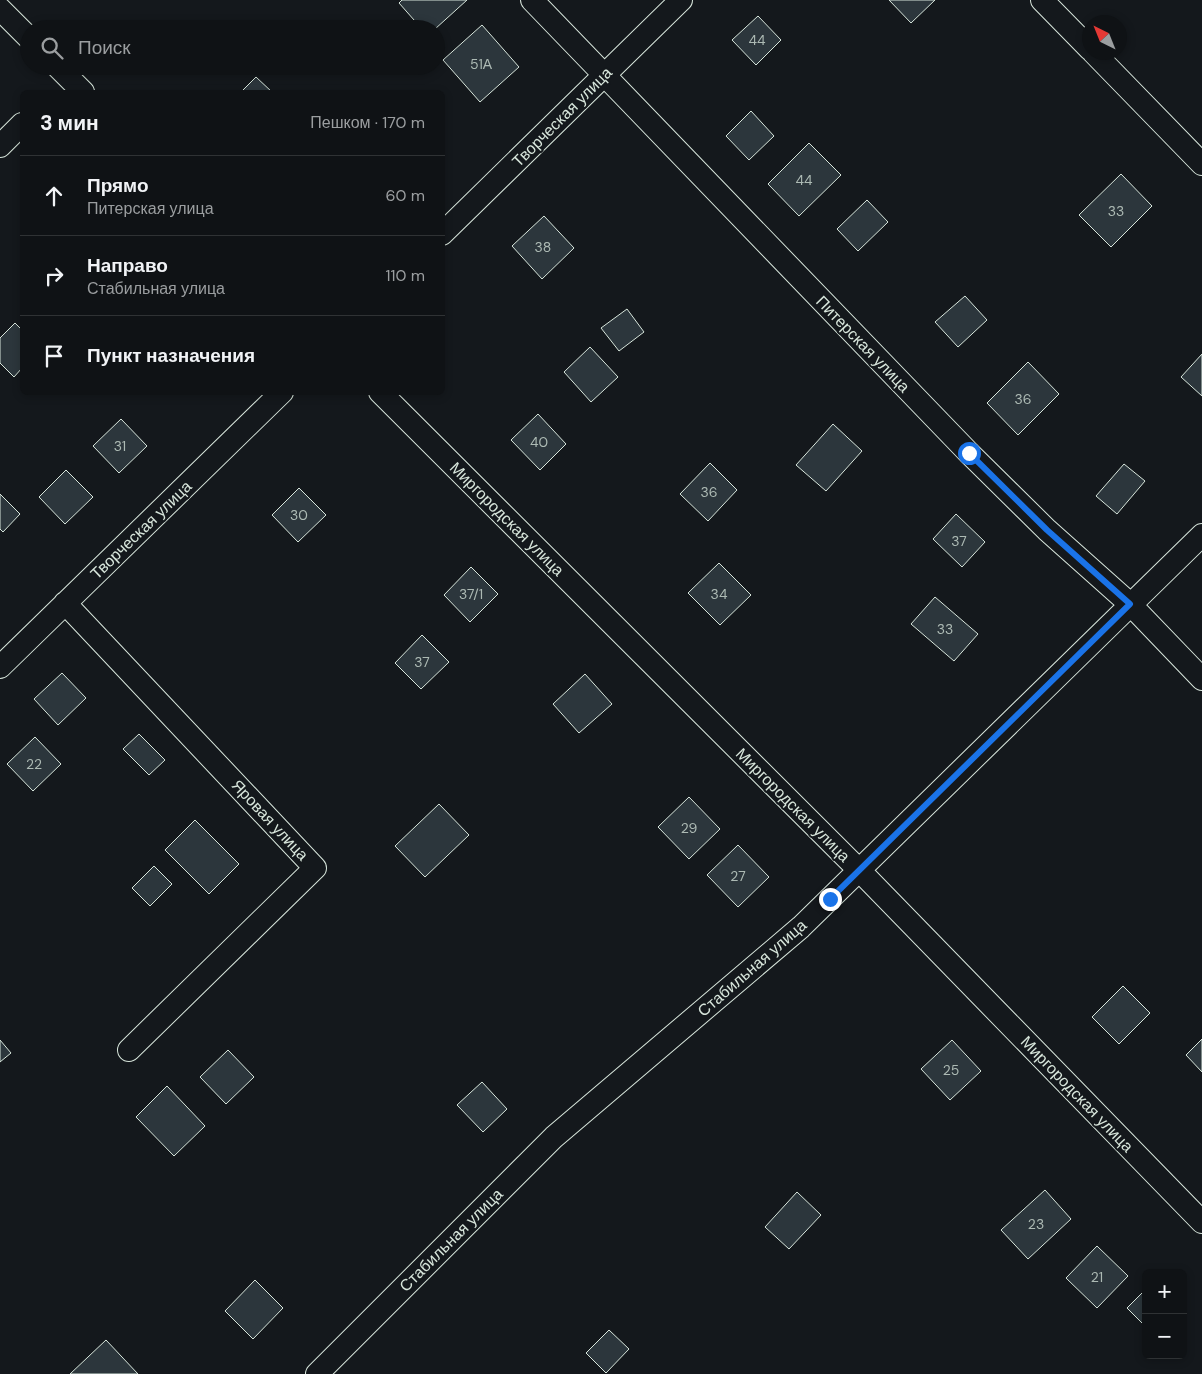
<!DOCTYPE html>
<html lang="ru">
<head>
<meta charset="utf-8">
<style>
  :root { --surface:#0f1215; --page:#1d2022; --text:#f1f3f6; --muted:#9b9ea0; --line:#2f3234 }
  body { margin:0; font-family:"DM Sans",sans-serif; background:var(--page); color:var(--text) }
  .controls { position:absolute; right:15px; bottom:15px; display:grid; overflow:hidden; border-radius:8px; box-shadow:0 2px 8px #0003 }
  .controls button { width:45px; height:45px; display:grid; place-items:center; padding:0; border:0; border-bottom:1px solid var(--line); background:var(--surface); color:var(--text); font:25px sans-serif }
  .compass { position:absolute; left:1082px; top:15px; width:45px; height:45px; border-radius:50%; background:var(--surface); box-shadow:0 2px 8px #0003; rotate:317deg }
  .stop { position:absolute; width:15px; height:15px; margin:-11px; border:4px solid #1a73e8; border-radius:50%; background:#fff }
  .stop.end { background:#1a73e8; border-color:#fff; box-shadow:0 1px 5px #0008 }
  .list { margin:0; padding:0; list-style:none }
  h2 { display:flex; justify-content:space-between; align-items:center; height:65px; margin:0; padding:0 20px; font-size:21px }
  h2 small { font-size:16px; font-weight:400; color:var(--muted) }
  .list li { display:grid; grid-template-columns:32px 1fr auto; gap:15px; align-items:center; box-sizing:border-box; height:80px; padding:0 20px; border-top:1px solid var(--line) }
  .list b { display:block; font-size:19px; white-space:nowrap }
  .list p { margin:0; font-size:16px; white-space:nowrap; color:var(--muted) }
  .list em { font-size:16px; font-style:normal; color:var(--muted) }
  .icon { flex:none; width:28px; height:28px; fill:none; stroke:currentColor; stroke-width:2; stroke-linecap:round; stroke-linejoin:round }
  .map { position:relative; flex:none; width:1202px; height:1374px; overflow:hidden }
  .search { position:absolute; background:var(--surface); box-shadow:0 2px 8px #0003; left:20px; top:20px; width:425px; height:55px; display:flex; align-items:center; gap:12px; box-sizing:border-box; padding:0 18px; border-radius:28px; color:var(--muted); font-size:19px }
  .panel { position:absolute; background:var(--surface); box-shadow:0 2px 8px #0003; left:20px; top:90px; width:425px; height:305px; border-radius:8px }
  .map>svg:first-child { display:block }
  .building { fill:#2c363c; stroke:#d8e6dc }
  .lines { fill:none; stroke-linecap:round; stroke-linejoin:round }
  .minor-casing { stroke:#d8e6dc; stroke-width:24 }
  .minor { stroke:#14181c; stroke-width:22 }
  .route { stroke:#1a73e8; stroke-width:6 }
  .labels { text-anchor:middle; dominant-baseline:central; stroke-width:4; stroke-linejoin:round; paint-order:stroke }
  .number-label { font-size:14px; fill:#adbab4 }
  .street-label { font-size:16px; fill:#d8e6dc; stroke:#14181c }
</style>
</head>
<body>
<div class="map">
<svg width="1202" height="1374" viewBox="0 0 1202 1374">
  <rect width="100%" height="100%" fill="#14181c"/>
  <path class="building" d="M402,0h65l-32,29h-13l-23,-26z
    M889,0h46l-24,23z
    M758,16l23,24 -25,25 -24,-25z
    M482,25l37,42 -39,35 -37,-42z
    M256,77l16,15h-31z
    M751,111l23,25 -25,24 -23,-24z
    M809,143l32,32 -42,41 -31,-32z
    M1121,174l31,32 -41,41 -32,-32z
    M867,200l21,22 -30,29 -21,-22z
    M544,216l30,32 -32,31 -30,-33z
    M965,296l22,24 -29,27 -23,-25z
    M627,309l17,23 -25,19 -18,-23z
    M15,323l7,7v38l-8,9 -14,-14v-25z
    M590,347l28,30 -27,25 -27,-30z
    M1202,354v42l-21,-19z
    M1028,362l31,32 -41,41 -31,-32z
    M538,414l28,30 -26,26 -29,-30z
    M121,419l26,27 -28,27 -26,-27z
    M833,424l29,27 -36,40 -30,-26z
    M710,463l27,27 -29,31 -28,-27z
    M1124,464l21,17 -28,33 -21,-18z
    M66,470l27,27 -28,27 -26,-27z
    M299,488l27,27 -28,27 -26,-27z
    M0,494l20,20 -17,18 -3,-3z
    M956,514l29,28 -23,25 -29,-28z
    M719,563l32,32 -31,30 -32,-32z
    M471,567l27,27 -28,28 -26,-27z
    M935,597l43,37 -24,27 -43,-37z
    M422,635l27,27 -28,27 -26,-26z
    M62,673l24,25 -28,27 -24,-26z
    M585,674l27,30 -33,29 -26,-29z
    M139,734l26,26 -16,15 -26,-26z
    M35,737l26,27 -28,27 -26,-27z
    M689,797l31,32 -31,30 -31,-32z
    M439,804l30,31 -44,42 -30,-31z
    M195,820l44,44 -30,30 -44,-44z
    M738,845l31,32 -31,30 -31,-32z
    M154,866l18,18 -22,22 -18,-18z
    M1123,986l27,27 -31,31 -27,-27z
    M1202,1039v33l-16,-17z
    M0,1040l11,13 -11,9z
    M952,1040l29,31 -31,29 -29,-31z
    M228,1050l26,27 -28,27 -26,-27z
    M482,1082l25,27 -24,23 -26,-27z
    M167,1086l38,40 -31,30 -38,-39z
    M1045,1190l26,29 -43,40 -27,-29z
    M797,1192l24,23 -32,34 -24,-22z
    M1097,1246l31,30 -31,32 -31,-30z
    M255,1280l28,28 -30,31 -28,-28z
    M1146,1289v38l-19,-19z
    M609,1330l20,19 -23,24 -20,-20z
    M106,1340l32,34h-68z"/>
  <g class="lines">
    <g class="minor-casing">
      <path id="minor" d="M532,0l437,453 78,77 83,74 72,75
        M1042,0l48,49
        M0,9l29,29
        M1093,52l109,112
        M57,66l26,26
        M0,146l22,-22
        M442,234l239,-234
        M380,392l480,479 342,351
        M65,603l250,265 -186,182
        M0,667l282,-275
        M317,1374l237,-237 247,-210 401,-392"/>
    </g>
    <use href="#minor" class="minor"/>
  </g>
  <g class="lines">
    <path class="route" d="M830,899l300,-295 -83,-74 -78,-77"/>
  </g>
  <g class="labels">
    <g class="number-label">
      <text x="757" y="40">44</text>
      <text x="481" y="64">51А</text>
      <text x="804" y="180">44</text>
      <text x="1116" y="211">33</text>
      <text x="543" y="247">38</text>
      <text x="1023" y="399">36</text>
      <text x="539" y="442">40</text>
      <text x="120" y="446">31</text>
      <text x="709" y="492">36</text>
      <text x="299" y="515">30</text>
      <text x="959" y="541">37</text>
      <text x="471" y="594">37/1</text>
      <text x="719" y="594">34</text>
      <text x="945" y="629">33</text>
      <text x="422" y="662">37</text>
      <text x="34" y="764">22</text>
      <text x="689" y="828">29</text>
      <text x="738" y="876">27</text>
      <text x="951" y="1070">25</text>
      <text x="1036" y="1224">23</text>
      <text x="1097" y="1277">21</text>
    </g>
    <g class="street-label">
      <text transform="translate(562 117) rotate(-45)">Творческая улица</text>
      <text transform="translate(863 344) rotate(46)">Питерская улица</text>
      <text transform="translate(507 519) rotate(45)">Миргородская улица</text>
      <text transform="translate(141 530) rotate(-44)">Творческая улица</text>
      <text transform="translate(793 805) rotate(45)">Миргородская улица</text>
      <text transform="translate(270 820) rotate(47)">Яровая улица</text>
      <text transform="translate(752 968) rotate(-41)">Стабильная улица</text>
      <text transform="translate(1077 1094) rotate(46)">Миргородская улица</text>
      <text transform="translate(451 1240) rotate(-45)">Стабильная улица</text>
    </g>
  </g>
</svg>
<div class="controls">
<button>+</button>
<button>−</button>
</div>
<svg class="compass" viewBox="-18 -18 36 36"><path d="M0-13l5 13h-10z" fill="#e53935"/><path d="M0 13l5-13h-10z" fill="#9b9ea0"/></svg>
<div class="stop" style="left:969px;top:453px"></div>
<div class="stop end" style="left:830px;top:899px"></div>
<div class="search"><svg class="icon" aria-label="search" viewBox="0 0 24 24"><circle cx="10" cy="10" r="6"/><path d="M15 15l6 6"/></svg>Поиск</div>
<section class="panel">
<h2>3 мин<small>Пешком · 170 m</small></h2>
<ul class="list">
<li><svg class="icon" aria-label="ahead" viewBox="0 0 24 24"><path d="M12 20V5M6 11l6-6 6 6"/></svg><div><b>Прямо</b><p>Питерская улица</p></div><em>60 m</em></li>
<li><svg class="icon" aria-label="right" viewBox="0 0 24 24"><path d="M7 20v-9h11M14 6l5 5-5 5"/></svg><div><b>Направо</b><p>Стабильная улица</p></div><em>110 m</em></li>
<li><svg class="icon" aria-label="arrive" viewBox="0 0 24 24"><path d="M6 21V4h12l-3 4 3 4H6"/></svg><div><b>Пункт назначения</b></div></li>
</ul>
</section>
</div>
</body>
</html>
